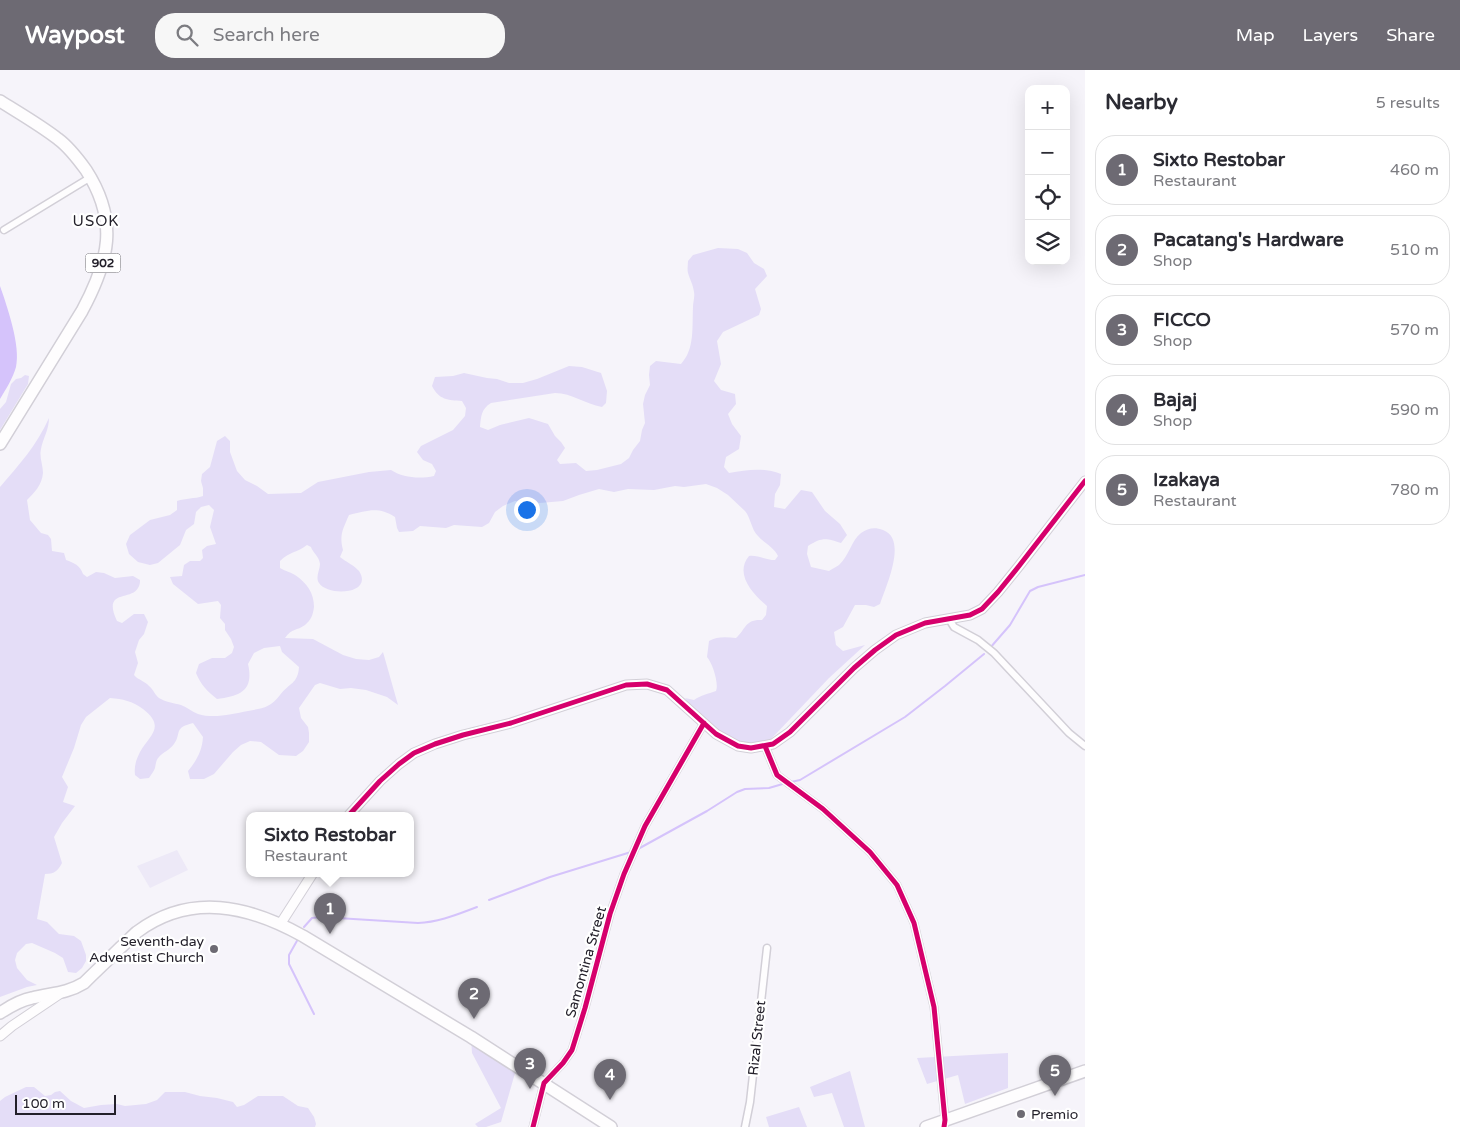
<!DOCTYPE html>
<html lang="en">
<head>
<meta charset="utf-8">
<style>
  :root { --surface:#fff; --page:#f7f7f7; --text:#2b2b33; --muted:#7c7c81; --line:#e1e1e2; --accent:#6d6a73 }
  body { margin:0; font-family:"Varela Round",sans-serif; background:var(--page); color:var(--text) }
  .controls { position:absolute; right:15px; top:15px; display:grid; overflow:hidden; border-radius:10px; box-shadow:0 5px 20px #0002 }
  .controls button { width:45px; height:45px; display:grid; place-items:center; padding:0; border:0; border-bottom:1px solid var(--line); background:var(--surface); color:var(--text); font:25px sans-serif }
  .scale { position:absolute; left:15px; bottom:12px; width:101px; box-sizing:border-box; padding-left:5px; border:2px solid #23202a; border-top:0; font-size:14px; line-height:18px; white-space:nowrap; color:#23202a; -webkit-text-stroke:4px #fff; paint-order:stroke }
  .you { position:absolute; left:526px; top:439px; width:18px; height:18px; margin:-12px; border:4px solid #fff; border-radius:50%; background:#1a73e8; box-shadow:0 0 0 8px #1a73e833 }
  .badge { display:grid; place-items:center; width:32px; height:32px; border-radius:50%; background:var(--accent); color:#fff; font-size:16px; font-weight:700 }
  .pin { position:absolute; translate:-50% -41px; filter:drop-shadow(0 1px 2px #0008) }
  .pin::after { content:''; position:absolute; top:26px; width:18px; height:15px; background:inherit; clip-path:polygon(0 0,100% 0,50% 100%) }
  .popup { position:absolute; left:246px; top:742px; width:168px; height:65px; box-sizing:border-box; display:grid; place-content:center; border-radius:10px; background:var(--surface); filter:drop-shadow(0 1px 4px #0005); font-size:16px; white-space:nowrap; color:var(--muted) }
  .popup b { font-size:19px; color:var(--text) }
  .popup::after { content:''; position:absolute; left:50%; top:100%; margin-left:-10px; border:10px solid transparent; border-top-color:var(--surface) }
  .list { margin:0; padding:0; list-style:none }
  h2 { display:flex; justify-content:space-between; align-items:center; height:65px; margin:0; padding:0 20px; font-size:21px }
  h2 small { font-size:16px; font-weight:400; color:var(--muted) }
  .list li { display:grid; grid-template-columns:32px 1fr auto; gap:15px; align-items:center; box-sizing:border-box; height:70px; margin:0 10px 10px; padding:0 10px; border:1px solid var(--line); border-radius:20px }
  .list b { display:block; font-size:19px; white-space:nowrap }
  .list p { margin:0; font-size:16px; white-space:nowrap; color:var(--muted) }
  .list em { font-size:16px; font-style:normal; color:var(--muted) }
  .icon { flex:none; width:28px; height:28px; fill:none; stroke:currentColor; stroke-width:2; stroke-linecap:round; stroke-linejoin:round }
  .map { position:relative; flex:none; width:1085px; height:1057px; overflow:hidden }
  header { display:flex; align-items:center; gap:30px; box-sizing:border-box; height:70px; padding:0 25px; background:var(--accent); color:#fff }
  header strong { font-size:24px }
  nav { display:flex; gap:28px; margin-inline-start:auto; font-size:18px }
  .search { width:350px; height:45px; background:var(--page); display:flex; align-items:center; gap:12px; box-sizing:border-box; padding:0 18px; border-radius:20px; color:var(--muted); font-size:19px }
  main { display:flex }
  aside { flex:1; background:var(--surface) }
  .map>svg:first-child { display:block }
  .built { fill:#ede9f7 }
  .green { fill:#e4ddf7 }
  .water { fill:#d5c3fb }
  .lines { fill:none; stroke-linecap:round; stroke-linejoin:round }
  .stream { stroke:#d5c3fb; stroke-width:2 }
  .street-casing { stroke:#d2cfd7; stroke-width:9 }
  .secondary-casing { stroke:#d2cfd7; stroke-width:11 }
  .highway-casing { stroke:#d2cfd7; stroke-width:14 }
  .street { stroke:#fefdfe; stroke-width:6 }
  .secondary { stroke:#fefdfe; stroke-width:9 }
  .highway { stroke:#fefdfe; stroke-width:11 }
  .cycleway-casing { stroke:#fff; stroke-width:8 }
  .cycleway { stroke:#d6006c; stroke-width:5 }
  .poi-dot { fill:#6d6a73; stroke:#fff; stroke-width:2 }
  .labels { text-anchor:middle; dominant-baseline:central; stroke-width:4.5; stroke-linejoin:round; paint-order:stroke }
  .shield { fill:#fff; stroke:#65636a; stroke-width:1 }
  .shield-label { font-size:12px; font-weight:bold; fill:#23202a }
  .poi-label { font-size:14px; fill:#23202a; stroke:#fff; text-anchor:end }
  .street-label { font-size:14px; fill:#23202a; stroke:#fff }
  .neighbourhood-label { font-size:15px; letter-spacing:1px; fill:#23202a; stroke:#fff }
</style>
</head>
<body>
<header>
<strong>Waypost</strong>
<div class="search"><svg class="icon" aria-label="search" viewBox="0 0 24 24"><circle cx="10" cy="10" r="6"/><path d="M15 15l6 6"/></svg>Search here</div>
<nav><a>Map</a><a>Layers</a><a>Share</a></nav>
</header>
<main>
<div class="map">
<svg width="1085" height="1057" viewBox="0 0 1085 1057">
  <rect width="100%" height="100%" fill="#f6f4fa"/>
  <path class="built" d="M177,780l11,20 -38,18 -13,-22z"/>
  <path class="green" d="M718,178l20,1 9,4 7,10 10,6 3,7 -12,13 6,20 -2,6 -36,17 -6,9 4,23 -7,17 7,9 14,4 1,10 -8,10 4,10 9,12 -2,13 -13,8 -2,10 5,6c18,-3 34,-6 52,1l-1,11 -5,9 -1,13 11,2 16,-19 11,2 13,19 15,13 7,11 -6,8c-15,-5 -19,-6 -33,3l-1,8 4,13 18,4c3,-2 7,-4 10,-6 10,-9 12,-24 22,-32 7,-5 14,-6 22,-3 25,9 3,56 -3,74l-6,3 -8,-2h-11l-12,22 -9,5 2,13 7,6 22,-6 -36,33 -58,61c-6,3 -12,6 -19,6 -25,-1 -54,-27 -67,-47l9,2c7,-5 14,-6 22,-9 3,-7 -3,-27 -9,-34l2,-16c8,-5 18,-4 27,-3 10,-9 9,-19 26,-18l4,-5 1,-9c-14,-12 -33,-32 -18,-50 9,-1 17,4 26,4l3,-4c-4,-9 -14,-13 -20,-20 -7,-7 -7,-18 -13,-25l-17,-16 -11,-7 -11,-4 -22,3 -9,-1 -21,4 -26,-1 -14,3 -15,-3 -20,6 -16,6 -23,2 -25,-2 -12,5 -8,6 -6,11 -7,4 -28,-2 -8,3 -26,-2 -7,5 -14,1 -2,-4 -2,-11c-17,-11 -28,-6 -46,-2 -6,14 -10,20 -6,35l-3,7c6,5 14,8 19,14 15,23 -31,26 -40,12 -4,-6 1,-13 1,-19 -1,-8 -7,-11 -9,-17l-4,-2c-10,8 -17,6 -27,16v7c5,3 10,4 15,7 12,8 19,18 19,32 -1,8 -3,13 -9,18 -8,6 -13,3 -20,13l28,1 30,16 13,4 13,1 10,-3 4,-5 15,53 -11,-8 -21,-7 -15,-2 -11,1 -20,-6 -5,2 -16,23 2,10 7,9 1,6v9l-6,9 -7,5 -17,-1 -18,-13 -11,-1 -9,4 -8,7 -19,22 -10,5h-14l-2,-8c9,-11 14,-20 15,-34l-10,-14c-20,5 -11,10 -19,21 -4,6 -11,8 -15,13 -3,3 -3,6 -4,11 -1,3 -4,7 -6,10l-9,1 -5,-4c-1,-9 1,-15 5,-23 10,-17 26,-25 3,-43 -11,-8 -20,-10 -33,-11l-24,19 -5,8 -7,23 -12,29 6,10 -5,15 12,4 -13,17 -8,14 8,26c-4,8 -8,11 -17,11l-8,45 10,3 12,12 15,2 7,5 5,14v6l-4,7 -6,5 -8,-1 -5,-14 -8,-5 -23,-10 -6,1 -9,9 -2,7 2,8 10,12 10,5 -10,2 -27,10v-510c19,-22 37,-42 49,-69 0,12 -6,20 -8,31 -2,8 2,16 2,24 -1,12 -9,20 -16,27l3,20 11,13 7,2 3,4 1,12 12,2 2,7c8,3 14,5 17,14l4,3 9,-5 8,1 11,5 18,-2 7,4c0,2 0,5 -2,8 -7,13 -36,1 -21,33l5,2 12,-9h10l4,8 -4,12 -5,6 -4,12 3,11 -4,12c4,5 11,6 15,11 4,3 6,9 10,12 6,4 15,5 22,7 6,2 11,7 17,9 16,5 34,0 50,-3 15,-3 22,-3 32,-16 9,-12 18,-11 19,-28l-17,-15 -2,-6 -16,2 -10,5 -6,11c6,26 -7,32 -31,35 -10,-8 -16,-14 -21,-26l3,-9 13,-6h13l7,-5 2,-6 -3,-8 -6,-9v-6l-5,-6 1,-13 -3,-4 -20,3 -25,-20 -3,-7 12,-1 2,-11 6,-4h10l3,-3 -1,-8 5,-4 9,-2 -6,-17 4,-17 -5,-5 -8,2 -5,5 -2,12 -8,6 -6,15 -22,18 -8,2 -12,-3 -9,-8 -3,-10 4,-9 20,-15 20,-5 7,-5v-9c9,-3 17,-2 26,-5v-8l-2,-7 1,-7 8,-7 7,-26 8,-5 5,5v11l7,19 8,9 12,6 11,8 33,-1 17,-11 51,-10 22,-2c12,8 29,9 43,6l2,-5 -4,-7 -9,-4 -6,-8 4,-6 32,-16 12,-14 1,-8 -4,-7c-14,-1 -23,-1 -30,-15l3,-9 18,-1 11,-3 23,5 10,1 12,4h14l14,-4 32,-13 13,1 19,6 6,18 -1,12 -4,4c-17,-3 -30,-14 -47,-14l-64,10c-10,6 -10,14 -11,24l8,3 12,-5 29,-7 19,6 7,12 6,6 4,6 -8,12 3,4 16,-1 10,8 11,-1 24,-6 8,-6 4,-8 7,-9 2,-11 3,-7 -2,-19 2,-9 5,-10 -1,-10 1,-9 6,-5 25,3c14,-15 11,-37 12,-57 0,-5 2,-10 1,-15 -1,-8 -4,-12 -6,-19 -1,-4 0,-8 0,-12l5,-6z
    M25,305l4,1 -1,8 -28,46v-21l6,-7 5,-18 5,-5 5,-1z
    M471,967l46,29 -16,56 -15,5h-8l-3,-3 26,-16 -29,-55z
    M1008,983v35l-43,16 -7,-29 -31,9 -10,-26z
    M850,1001l15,56h-21l-12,-34 -18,4 -4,-10z
    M26,1017h8l11,9 6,-1 4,-3 5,-1 11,10 13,7 17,-3 16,-1 8,2 21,-2 11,-4 8,-8h20l15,4 17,2 16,4 4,5 7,-2 14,-9h25l15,10 10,2 6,9 2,7 -1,3h-315v-26l5,-4z
    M799,1037l8,20h-38l-3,-10z"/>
  <path class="water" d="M0,216c7,20 21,60 16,81 -3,11 -10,22 -16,32z"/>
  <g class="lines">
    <path class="stream" d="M990,578l20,-23 20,-34 8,-4 47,-12
      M791,712l9,-2 105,-63 40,-31 39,-32
      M638,779l69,-38 30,-19 8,-3 24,-1 17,-5
      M489,830l61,-23 81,-25
      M304,857l8,-9 9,-1 97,6c22,-1 40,-9 59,-16
      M298,869l-9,16v9l25,50"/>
    <g class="street-casing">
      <path id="street" d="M4,160l87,-53
        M949,549l5,8 24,13 16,13 75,80 16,13
        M765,676l12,29 46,34 47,43 27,33 17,38 20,84 11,113 -1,7
        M533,1057l11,-44 19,-20 9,-13 13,-42 25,-94 14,-40 21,-48 59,-103
        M745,1057l5,-25 17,-154"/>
    </g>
    <g class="secondary-casing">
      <path id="secondary" d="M349,745l31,-34 19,-17 15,-11 21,-9 28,-9 48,-12 115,-38 21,-1 20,6 49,44 22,12 13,2 22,-4 17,-12 64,-64 21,-18 21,-15 29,-12 45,-8 12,-6 16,-17 21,-26 66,-85
        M281,853l32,-50
        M0,966l12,-10 49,-33"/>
    </g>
    <g class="highway-casing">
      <path id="highway" d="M0,31c19,12 40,24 58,38 11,8 20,20 28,31 33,51 23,91 -4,141l-82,133
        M0,943c9,-6 21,-13 32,-15 19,-5 34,-4 52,-15 12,-12 24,-23 36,-35 6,-5 11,-11 17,-16 54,-40 112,-26 166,4l168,101 140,90
        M926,1057l159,-56"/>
    </g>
    <use href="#street" class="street"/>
    <use href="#secondary" class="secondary"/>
    <use href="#highway" class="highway"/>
    <g class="cycleway-casing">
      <path id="cycleway" d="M765,676l12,29 46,34 47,43 27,33 17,38 20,84 11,113 -1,7
        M349,745l31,-34 19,-17 15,-11 21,-9 28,-9 48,-12 115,-38 21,-1 20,6 49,44 22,12 13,2 22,-4 17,-12 64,-64 21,-18 21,-15 29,-12 45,-8 12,-6 16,-17 21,-26 66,-85
        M533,1057l11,-44 19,-20 9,-13 13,-42 25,-94 14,-40 21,-48 59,-103"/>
    </g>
    <use href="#cycleway" class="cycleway"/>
  </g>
  <g class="poi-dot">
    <circle cx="214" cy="879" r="5"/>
    <circle cx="1021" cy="1044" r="5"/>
  </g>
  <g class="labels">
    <rect class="shield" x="85.5" y="183.5" width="35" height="19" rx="4"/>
    <g class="shield-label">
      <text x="103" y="193">902</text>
    </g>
    <g class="poi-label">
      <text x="204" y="871">Seventh-day<tspan x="204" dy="16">Adventist Church</tspan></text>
      <text x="1031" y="1044" text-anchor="start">Premio</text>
    </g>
    <g class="street-label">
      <text transform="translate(586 892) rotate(-74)">Samontina Street</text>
      <text transform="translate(757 968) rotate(-84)">Rizal Street</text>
    </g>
    <g class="neighbourhood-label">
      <text x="96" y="151">USOK</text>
    </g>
  </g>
</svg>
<div class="controls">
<button>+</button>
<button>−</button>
<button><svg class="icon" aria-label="locate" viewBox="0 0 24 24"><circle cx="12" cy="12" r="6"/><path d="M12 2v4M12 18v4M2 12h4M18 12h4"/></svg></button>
<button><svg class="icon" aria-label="layers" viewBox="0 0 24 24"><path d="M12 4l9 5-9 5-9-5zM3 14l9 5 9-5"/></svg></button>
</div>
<div class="scale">100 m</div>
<div class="you"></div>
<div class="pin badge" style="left:330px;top:864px">1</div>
<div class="popup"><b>Sixto Restobar</b>Restaurant</div>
<div class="pin badge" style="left:474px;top:949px">2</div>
<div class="pin badge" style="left:530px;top:1019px">3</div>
<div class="pin badge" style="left:610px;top:1030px">4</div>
<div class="pin badge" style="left:1055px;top:1026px">5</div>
</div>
<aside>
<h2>Nearby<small>5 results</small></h2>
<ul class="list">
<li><span class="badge">1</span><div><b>Sixto Restobar</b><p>Restaurant</p></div><em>460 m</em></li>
<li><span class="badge">2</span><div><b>Pacatang's Hardware</b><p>Shop</p></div><em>510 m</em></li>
<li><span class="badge">3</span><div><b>FICCO</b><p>Shop</p></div><em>570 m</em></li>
<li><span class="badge">4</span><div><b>Bajaj</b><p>Shop</p></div><em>590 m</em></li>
<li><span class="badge">5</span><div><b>Izakaya</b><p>Restaurant</p></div><em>780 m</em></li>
</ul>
</aside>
</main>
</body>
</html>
